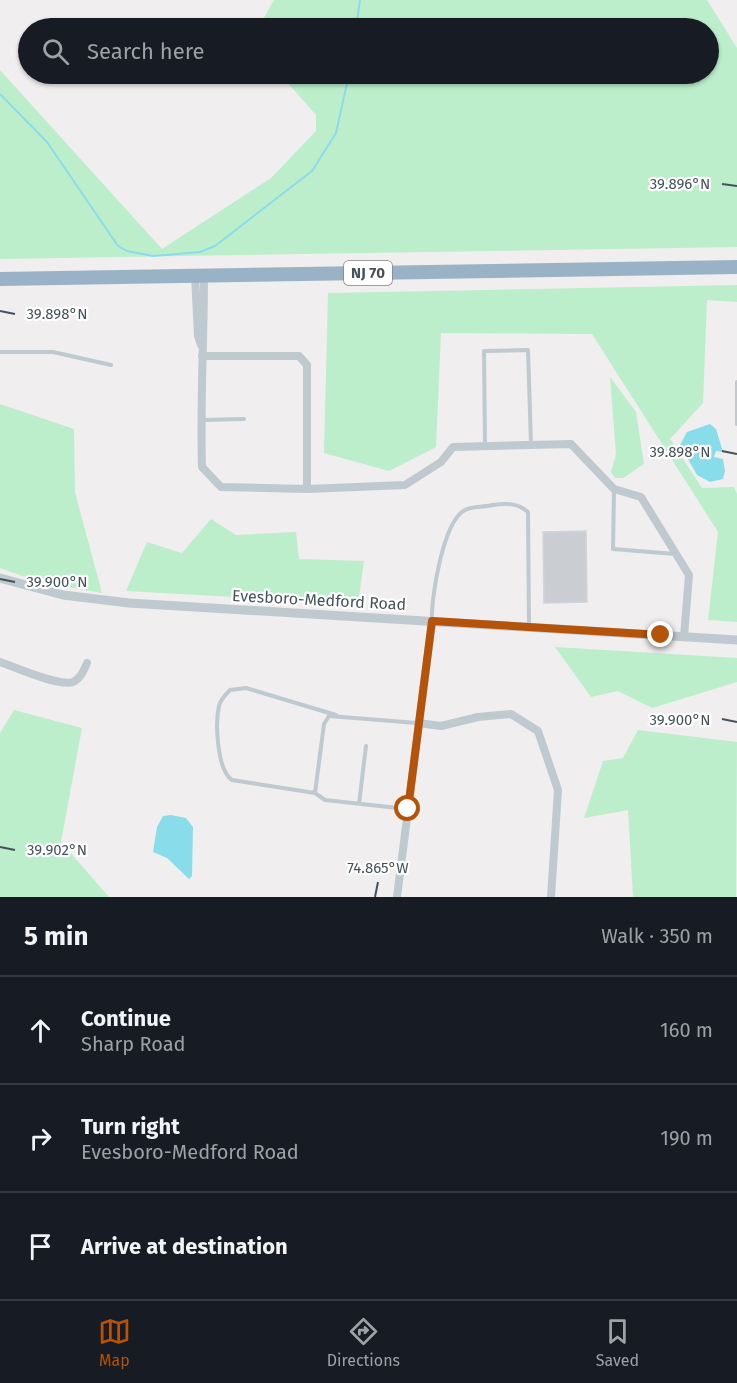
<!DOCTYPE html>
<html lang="en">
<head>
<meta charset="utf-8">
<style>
  :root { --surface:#171b24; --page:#242831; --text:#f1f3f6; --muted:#9ea1a6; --line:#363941; --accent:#b45309 }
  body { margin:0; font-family:"Fira Sans",sans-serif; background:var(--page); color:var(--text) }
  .stop { position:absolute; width:18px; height:18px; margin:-14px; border:4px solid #b45309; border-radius:50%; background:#fff }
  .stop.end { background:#b45309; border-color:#fff; box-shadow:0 2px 6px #0008 }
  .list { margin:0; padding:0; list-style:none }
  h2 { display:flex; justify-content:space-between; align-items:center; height:78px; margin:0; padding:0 24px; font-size:26px }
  h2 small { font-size:20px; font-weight:400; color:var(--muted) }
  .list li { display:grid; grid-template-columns:39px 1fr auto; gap:18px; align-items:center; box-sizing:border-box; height:108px; padding:0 24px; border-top:2px solid var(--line) }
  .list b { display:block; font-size:22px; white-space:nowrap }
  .list p { margin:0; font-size:20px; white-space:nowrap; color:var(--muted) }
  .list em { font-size:20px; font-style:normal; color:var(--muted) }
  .icon { flex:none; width:33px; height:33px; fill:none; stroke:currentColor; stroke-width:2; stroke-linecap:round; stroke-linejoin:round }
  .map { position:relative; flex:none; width:737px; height:897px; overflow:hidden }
  .search { position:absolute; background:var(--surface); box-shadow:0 2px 4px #0004; left:18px; right:18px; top:18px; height:66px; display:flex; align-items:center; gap:15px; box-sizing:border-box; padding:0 21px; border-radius:33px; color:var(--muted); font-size:22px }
  .sheet { height:402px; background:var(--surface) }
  nav { display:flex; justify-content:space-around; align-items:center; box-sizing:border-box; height:84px; border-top:2px solid var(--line); background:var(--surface); font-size:16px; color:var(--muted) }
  nav a { display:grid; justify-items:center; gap:3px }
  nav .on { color:var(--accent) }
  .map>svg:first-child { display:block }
  .green { fill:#bceecc }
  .water { fill:#89ddeb }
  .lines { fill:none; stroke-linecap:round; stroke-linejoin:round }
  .stream { stroke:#89ddeb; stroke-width:2 }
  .building { fill:#cacdd2; stroke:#d2d4d9; stroke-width:1.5 }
  .service { stroke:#bec9d0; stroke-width:4 }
  .minor { stroke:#bec9d0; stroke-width:8 }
  .tertiary { stroke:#bec9d0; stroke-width:9 }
  .trunk { stroke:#99b2c5; stroke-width:14 }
  .route { stroke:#b45309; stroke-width:8 }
  .ticks { fill:none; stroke:#46525b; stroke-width:2 }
  .labels { text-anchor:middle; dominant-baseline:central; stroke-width:4.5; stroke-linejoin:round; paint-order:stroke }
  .shield { fill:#fff; stroke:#7e868c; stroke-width:1.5 }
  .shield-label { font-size:15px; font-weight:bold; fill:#46525b }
  .street-label { font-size:16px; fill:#46525b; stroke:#fff }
  .ticks-label { font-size:15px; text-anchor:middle; fill:#46525b; stroke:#fff; stroke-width:4.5; stroke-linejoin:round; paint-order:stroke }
</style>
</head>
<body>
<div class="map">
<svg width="737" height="897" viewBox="0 0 737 897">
  <rect width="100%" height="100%" fill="#f0eeee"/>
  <path class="green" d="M274,0h433l30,48v199l-737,12v-189l162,179 109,-71 45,-47v-16l-36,-41h428v-46h-450z
    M737,285v17l-30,-2 -4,103 -33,36 32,49 32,-1 3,7v128l-29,-2 10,-88 -126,-198 -151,-1 -5,114 -47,24 -65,-18 4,-160z
    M610,377l26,35 8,52 -21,14h-8l-4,-6 5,-18z
    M0,404l74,25 1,63 27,101 -63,-11 -39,-14z
    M211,519l25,16 60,-3 3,27 65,2 -6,43 -232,-13 21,-49 35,11z
    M555,647l182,11v24l-85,26 -34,-17 -27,6z
    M14,710l68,18 -21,114 48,55h-109v-164z
    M638,730l99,12 -1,155h-103l-5,-87 -44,8 19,-57 20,-3z"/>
  <path class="water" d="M710,424l6,5 7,23 -7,-1 -2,6 9,2 2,12 -2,8 -13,3 -13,-7 -17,-30 7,-13z
    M171,815l15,3 7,9 -1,49 -3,3 -22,-21 -14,-6 4,-25 6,-11z"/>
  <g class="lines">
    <path class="stream" d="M356,28l4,-28
      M0,94l47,48 71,104 9,5 26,5 47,-4 15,-6 97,-75 24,-38 13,-59"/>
  </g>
  <path class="building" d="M586,531l1,71 -43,1 -1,-71z"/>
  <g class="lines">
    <path class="service" d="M0,352h53l58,13
      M737,382v42
      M202,420l42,-1
      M485,446l-1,-95 44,-1 3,94
      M614,490l-1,59 62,5
      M432,620c-1,-22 11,-99 33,-110 7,-4 20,-3 28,-5 13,-2 25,-2 35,7l1,114
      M315,793l-83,-13c-15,-10 -17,-57 -13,-74 1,-6 7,-12 11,-16l16,-2 90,27
      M359,804l7,-58
      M407,809l-82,-9 -10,-7 9,-69 5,-8 88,7"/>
    <path class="minor" d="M195,275l3,61 3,9
      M202,356h97l8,9v124l-86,-2 -19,-20c-2,-64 2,-128 2,-192
      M307,489l98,-4 36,-23 12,-15 118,-3 43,45 27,8 48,78 -5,61
      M0,662c15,5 59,25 73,20 8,-4 11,-12 14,-19
      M418,723l23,3 37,-9 33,-3 27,17 20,59 -7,107
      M397,897l35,-276"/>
    <path class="tertiary" d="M0,578l63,17 66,8 608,37"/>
    <path class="trunk" d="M0,279l737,-12"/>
  </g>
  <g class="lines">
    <path class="route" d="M408,809l24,-188 229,14"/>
  </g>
  <path class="ticks" d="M722,184l15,2M0,311l15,3M722,451l15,3M0,579l15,3M722,719l15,3M0,847l15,3M375,897l3,-15"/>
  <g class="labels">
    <rect class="shield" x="344" y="261" width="48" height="24" rx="4.5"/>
    <g class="shield-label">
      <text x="368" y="273">NJ 70</text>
    </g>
    <g class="street-label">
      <text transform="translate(319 600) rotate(3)">Evesboro-Medford Road</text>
    </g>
  </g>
  <g class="ticks-label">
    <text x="680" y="189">39.896°N</text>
    <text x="57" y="319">39.898°N</text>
    <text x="680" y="457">39.898°N</text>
    <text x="57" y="587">39.900°N</text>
    <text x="680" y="725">39.900°N</text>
    <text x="57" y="855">39.902°N</text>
    <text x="378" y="873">74.865°W</text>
  </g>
</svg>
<div class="stop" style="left:408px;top:809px"></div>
<div class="stop end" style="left:661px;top:635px"></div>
<div class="search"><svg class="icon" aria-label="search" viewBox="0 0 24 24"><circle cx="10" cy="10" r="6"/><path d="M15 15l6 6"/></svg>Search here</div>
</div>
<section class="sheet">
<h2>5 min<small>Walk · 350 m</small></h2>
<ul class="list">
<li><svg class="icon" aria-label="ahead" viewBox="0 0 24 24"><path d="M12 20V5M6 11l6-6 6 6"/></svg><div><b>Continue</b><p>Sharp Road</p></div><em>160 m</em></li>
<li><svg class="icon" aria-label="right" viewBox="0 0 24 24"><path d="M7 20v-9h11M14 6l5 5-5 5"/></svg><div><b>Turn right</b><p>Evesboro-Medford Road</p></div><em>190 m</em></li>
<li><svg class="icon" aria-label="arrive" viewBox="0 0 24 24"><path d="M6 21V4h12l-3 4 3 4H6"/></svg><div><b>Arrive at destination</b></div></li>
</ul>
</section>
<nav>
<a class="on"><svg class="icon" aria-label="map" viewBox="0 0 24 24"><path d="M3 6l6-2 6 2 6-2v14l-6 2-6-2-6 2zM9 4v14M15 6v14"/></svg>Map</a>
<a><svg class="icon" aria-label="directions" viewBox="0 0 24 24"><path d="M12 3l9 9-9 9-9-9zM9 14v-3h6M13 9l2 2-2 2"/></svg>Directions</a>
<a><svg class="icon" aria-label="saved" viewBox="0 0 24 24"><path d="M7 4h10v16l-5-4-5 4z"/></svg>Saved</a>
</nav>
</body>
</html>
